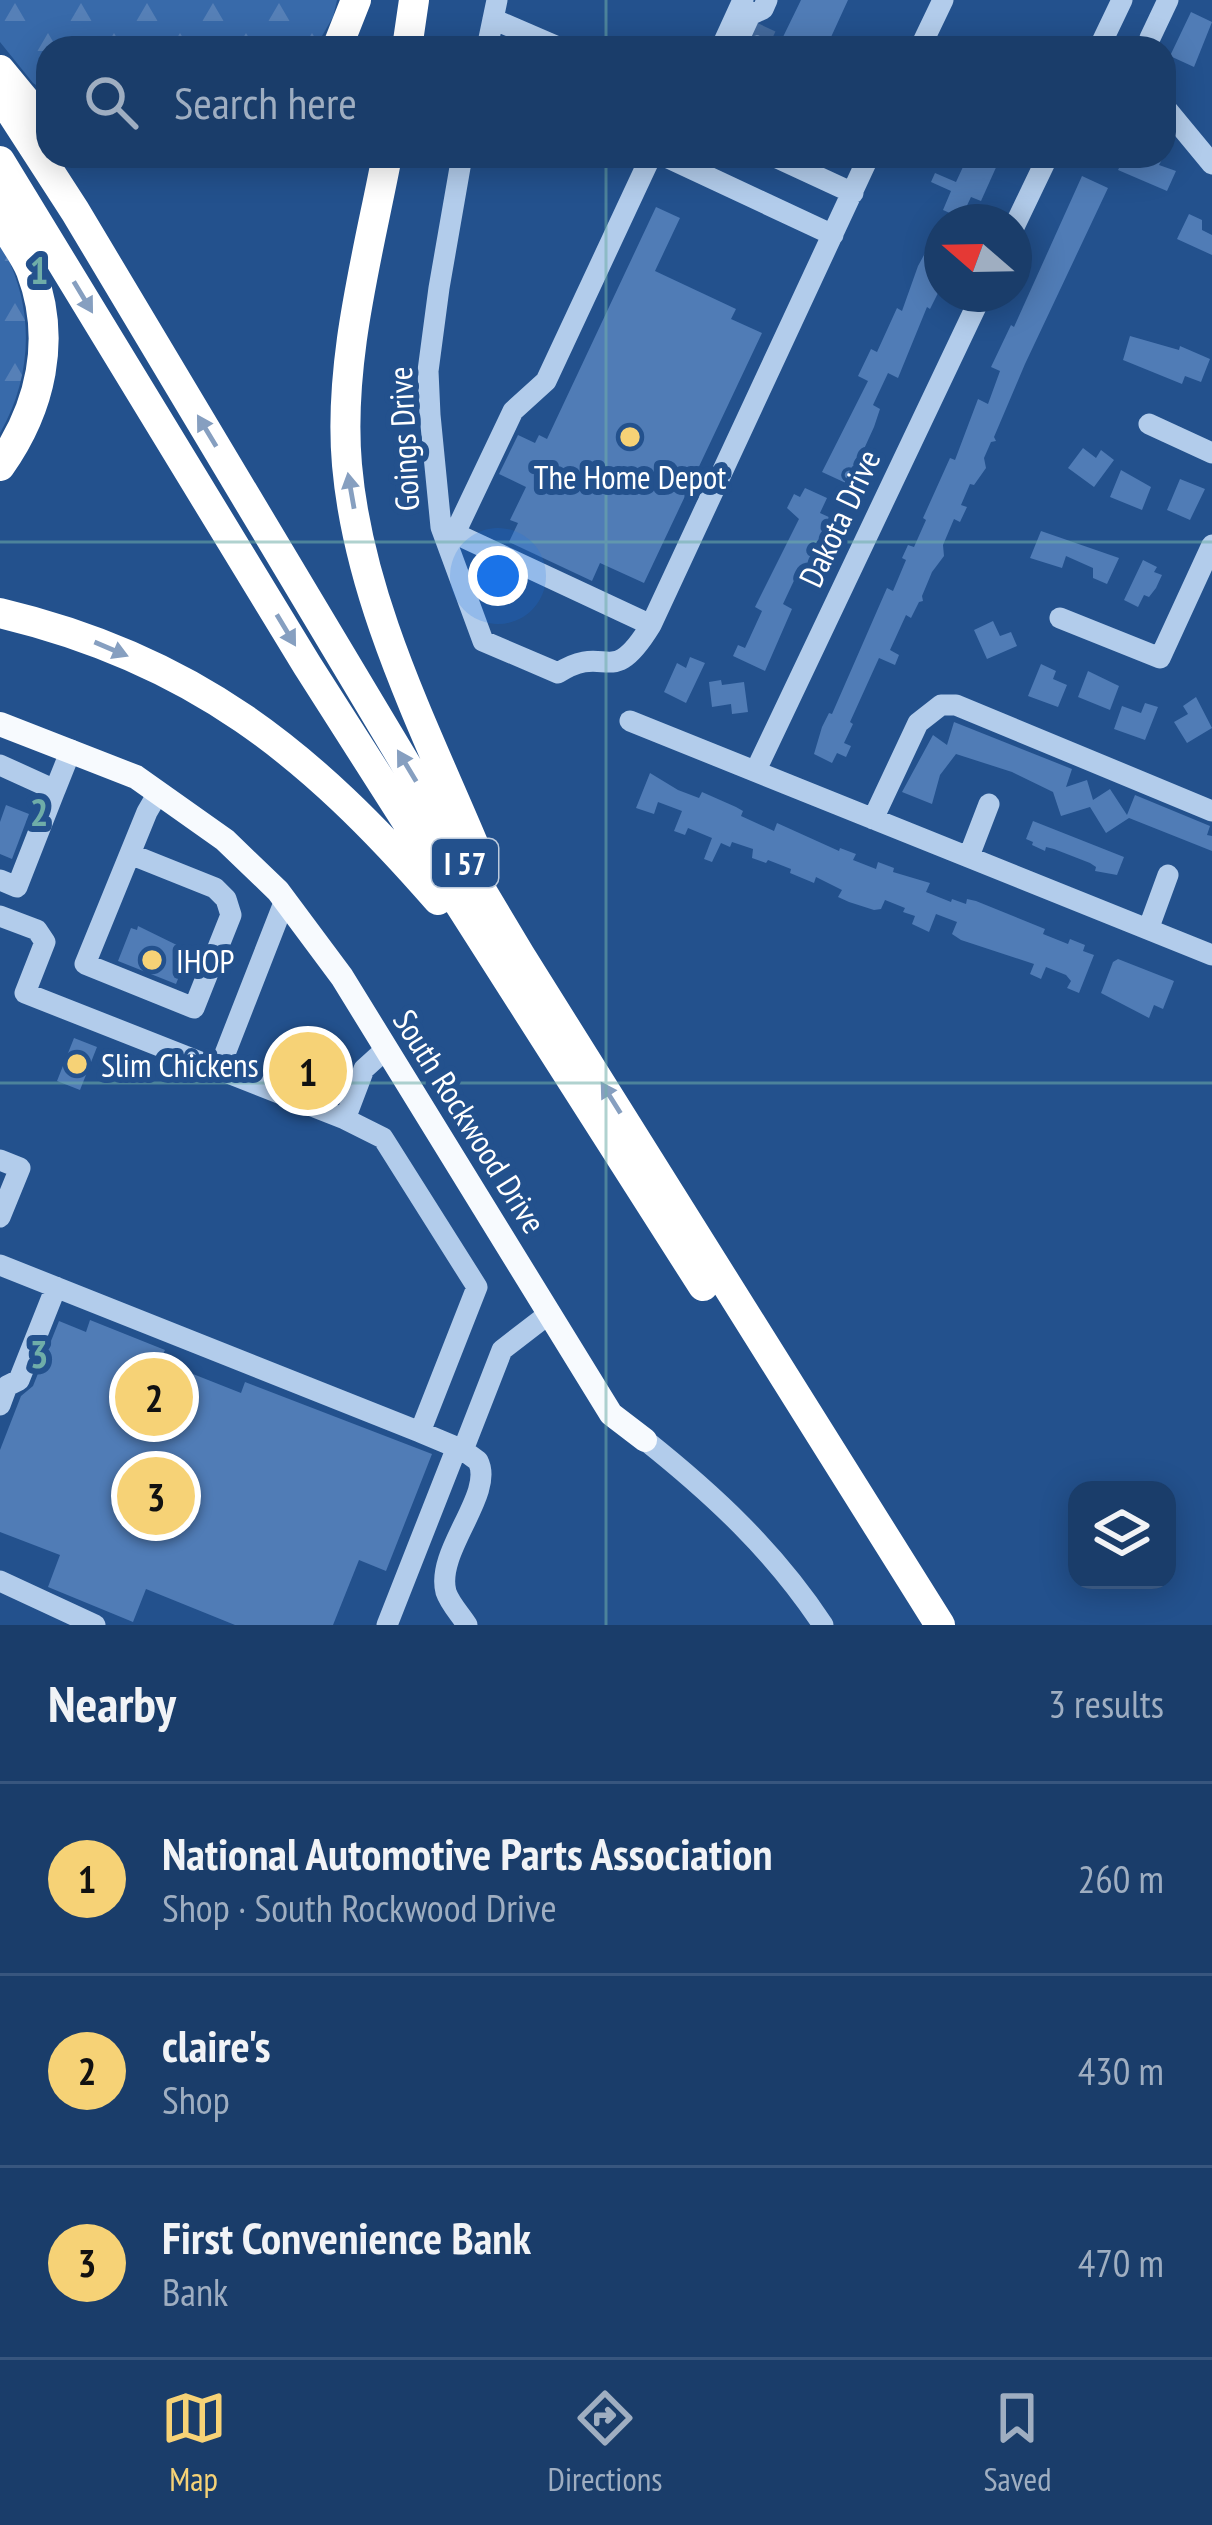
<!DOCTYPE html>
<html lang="en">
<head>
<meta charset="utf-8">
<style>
  :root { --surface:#1a3d6a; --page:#274872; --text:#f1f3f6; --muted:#9faec1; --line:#38567e; --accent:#f6d276 }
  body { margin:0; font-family:"PT Sans Narrow",sans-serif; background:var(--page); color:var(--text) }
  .controls { position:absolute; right:36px; bottom:36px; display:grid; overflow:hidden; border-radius:24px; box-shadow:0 6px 30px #0003 }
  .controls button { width:108px; height:108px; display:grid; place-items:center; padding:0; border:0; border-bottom:3px solid var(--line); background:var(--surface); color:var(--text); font:60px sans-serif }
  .compass { position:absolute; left:924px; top:204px; width:108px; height:108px; border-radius:50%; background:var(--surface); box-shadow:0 6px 30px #0003; rotate:290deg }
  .you { position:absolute; left:498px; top:576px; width:42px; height:42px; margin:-30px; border:9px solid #fff; border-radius:50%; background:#1a73e8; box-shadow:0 0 0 18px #1a73e833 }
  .badge { display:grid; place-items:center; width:78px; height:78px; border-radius:50%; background:var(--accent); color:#111; font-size:39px; font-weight:700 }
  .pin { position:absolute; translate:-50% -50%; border:6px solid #fff; box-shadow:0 3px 12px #0006 }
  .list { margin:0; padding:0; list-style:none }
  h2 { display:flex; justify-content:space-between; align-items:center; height:156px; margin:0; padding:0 48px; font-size:51px }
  h2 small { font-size:39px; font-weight:400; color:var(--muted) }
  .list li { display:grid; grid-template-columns:78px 1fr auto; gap:36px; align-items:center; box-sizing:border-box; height:192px; padding:0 48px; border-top:3px solid var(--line) }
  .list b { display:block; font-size:45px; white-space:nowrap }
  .list p { margin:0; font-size:39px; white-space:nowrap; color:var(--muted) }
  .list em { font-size:39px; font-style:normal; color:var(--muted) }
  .icon { flex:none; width:66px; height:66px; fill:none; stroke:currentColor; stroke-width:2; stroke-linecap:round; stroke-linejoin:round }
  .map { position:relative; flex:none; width:1212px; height:1625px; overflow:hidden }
  .search { position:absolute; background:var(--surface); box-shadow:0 6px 30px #0003; left:36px; right:36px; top:36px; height:132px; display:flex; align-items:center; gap:30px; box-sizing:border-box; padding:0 42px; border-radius:36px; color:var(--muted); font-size:45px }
  .sheet { height:732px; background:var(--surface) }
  nav { display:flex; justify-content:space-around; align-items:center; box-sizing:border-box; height:168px; border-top:3px solid var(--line); background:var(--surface); font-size:33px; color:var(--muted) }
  nav a { display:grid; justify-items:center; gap:6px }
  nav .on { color:var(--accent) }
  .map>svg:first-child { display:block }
  .forest { fill:url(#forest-firs) }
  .building { fill:#507cb6 }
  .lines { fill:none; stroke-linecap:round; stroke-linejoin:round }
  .minor-tunnel { stroke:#446b9e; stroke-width:21; stroke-dasharray:21 10; stroke-linecap:butt }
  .minor { stroke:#b2cceb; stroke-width:21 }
  .major { stroke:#f7fafe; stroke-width:24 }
  .highway { stroke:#fff; stroke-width:30 }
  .oneway { fill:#869fc0 }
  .grid { fill:none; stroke:#6fada8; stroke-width:3; stroke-opacity:0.55 }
  .poi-dot { fill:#f6d276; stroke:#23518d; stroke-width:4.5 }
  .labels { text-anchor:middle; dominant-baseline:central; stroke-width:12; stroke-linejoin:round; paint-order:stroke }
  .shield { fill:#23518d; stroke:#bdcbdd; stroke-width:3 }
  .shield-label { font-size:30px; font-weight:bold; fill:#fff }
  .street-label { font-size:33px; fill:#fff; stroke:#23518d }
  .poi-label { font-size:33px; fill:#fff; stroke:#23518d; text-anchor:start }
  .grid-label { font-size:39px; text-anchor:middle; font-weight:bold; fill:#6fada8; stroke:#23518d; stroke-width:12; stroke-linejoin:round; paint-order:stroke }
</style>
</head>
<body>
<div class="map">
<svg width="1212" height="1625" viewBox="0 0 1212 1625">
  <defs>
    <pattern id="forest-firs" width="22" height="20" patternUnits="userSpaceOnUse" patternTransform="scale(3)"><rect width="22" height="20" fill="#386aaa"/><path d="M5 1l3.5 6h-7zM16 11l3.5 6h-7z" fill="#5680b7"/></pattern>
  </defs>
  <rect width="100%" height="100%" fill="#23518d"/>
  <path class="forest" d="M0,0h337l-4,17 -18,31h-267v45l-15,-10 -33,-41z
    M0,244c35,59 34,130 0,189z"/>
  <path class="building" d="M801,0h47l-22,48h-54l1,-12 9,3z
    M1191,12l21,10 -18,45 -24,-11z
    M968,156h30l-3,5 3,2 -17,38 -10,-4 -10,21 -18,-8 8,-19 -20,-9 4,-9 21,9z
    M1125,156h39l-5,9 17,6 -9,20 -49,-21z
    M1082,176l26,12 -83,176 -31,73 2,4 -5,1 -7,16 2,10 -12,17 -4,-1 -9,21 6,2 -7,15 -6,-3 -11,26 1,11 -12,16 -10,24 1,5 -4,1 -8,16 -5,-3 -16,35 9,5 -4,10 -16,-7 -29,64 3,2 -9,19 7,3 -5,11 -9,-4 -5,10 -18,-9 8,-27 7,-14 3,1 55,-126 6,3 13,-31 -4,-2 6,-13 6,2 12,-27 -3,-2 27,-60 5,2 23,-61 10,5 12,-33 -9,-4 20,-42 3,2z
    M656,207l24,11 -25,53 81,38 -5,10 31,14 -118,250 -44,-20 -8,18 -83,-39 9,-19 -8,-3 16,-33 -27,-13 19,-39 17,8 4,-8 8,4z
    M1189,214l13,6v10l10,5v20l-35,-16z
    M942,222v63l-12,24 -3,-2 -29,71 -10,-5 -15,32 7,4 -6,18 -26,57 -26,-12 46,-91 -10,-5 13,-27 6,3 20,-44 5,3 16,-45z
    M1130,336l49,14 1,-4 30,13 -9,23 -16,-6 -3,8 -59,-24z
    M1083,448l13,10 5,-8 13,10 -20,27 -26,-19z
    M1121,470l30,17 -9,23 -32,-13z
    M1180,479l25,10 -15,31 -23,-10z
    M805,488l22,10 -7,15 11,5 -26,57 -7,-3 -15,32 9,5 -27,62 -32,-15 5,-11 7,3 17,-37 -7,-4 44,-88 -12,-11 7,-14 6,3z
    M1041,531l78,27 -12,26 -14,-6v-10l-27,-12 -4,12 -32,-10z
    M1143,560l14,7 -3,5 8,3 -6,13 -7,9 -5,-2 -6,12 -14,-7z
    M993,621l7,15 11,-4 6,14 -30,13 -13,-29z
    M690,657l15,6 -19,40 -22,-11 13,-29 9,5z
    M1041,664l15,7 -3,8 14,6 -9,22 -30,-11z
    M1088,671l31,15 -9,24 -32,-13z
    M721,680l1,5 22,-3 4,30 -16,2 -1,-10 -19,3 -3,-25z
    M1196,697l16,31 -25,15 -13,-21 14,-8 -5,-8z
    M1145,703l13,4 -13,33 -31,-11 8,-23 19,7z
    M954,722l118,47 -6,18 21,-7 6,20 17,-11 17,26 8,-20 75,31 -3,9 5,1v15l-83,-33 -23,15 -16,-26 -29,9 -8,-24 -41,-20 -56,-18 -16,21 -8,29 -30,-12 31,-57 14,10z
    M650,773l28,17 21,8 3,-6 34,15 7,4 -2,5 33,15 3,-8 62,28 1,-3 16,6 -3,6 23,9 2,-7 16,6 -1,4 37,11 -4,9 25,10 1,-3 14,5 1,-5 9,2 69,28 -2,5 25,10 2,-5 15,6 -2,6 11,4 -15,38 -12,-5 4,-7 -5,-6 -20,-8 -5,12 -11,-5 4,-10 -73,-24 -9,-6 5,-12 -21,-8 -7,18 -17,-8 3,-8 -12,-4 2,-4 -20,-8 -4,9 -7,1 -25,-8 -11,-5 4,-7 -26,-13 -2,6 -24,-10 1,-4 -23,-9 -2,3 -14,-5 1,-9 -21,-7 -2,5 -9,-4 -9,19 -8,-3 8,-21 -24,-10 -3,7 -11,-4 8,-20 -24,-9 -4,12 -18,-6z
    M6,805l23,9 -17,45 -12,-5v-32z
    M1033,821l91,36 -7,18 -22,-4 1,-4 -6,-4 -36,-14 -8,-2 -1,4 -13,-6 1,-3 -7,-3z
    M138,926l51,25 -13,33 -58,-23 13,-33 6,2z
    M1118,959l56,22 -11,28 -9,-4 -5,13 -48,-25 12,-31z
    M74,1038l23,9 -17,43 -23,-9z
    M284,1045l59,22 -11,30 -59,-23z
    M90,1320l75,30 -5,11 81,32 4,-11 187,72 -46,117 -27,-11 -26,65h-98l-89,-36 -13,33 -85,-35 12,-32 -60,-23v-82l21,-54 12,-10 26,-65 27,11z"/>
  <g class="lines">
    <path class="minor-tunnel" d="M757,46l9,-19"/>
    <path class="minor" d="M493,19l67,29
      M1150,38l18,-38
      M487,48l10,-48
      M721,48l22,-48
      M740,48l-2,-7 12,-26 13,-6 4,-9
      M754,48l3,-2
      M920,48l23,-48
      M1099,48l23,-48
      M1164,106l48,58
      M462,156l-23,132 -11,83 2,44 11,112 42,114 75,32c50,-32 52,19 93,-48
      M664,156l169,79
      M773,156l80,37
      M1014,227l34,-71
      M1149,424l63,29
      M441,527l210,98 218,-469
      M455,533l58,-122 33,-30 105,-225
      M1060,618l100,40 52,-113
      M630,721l582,234
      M0,765l55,25 16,-40
      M756,770l226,-476
      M873,819l45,-96 23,-18h15l256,106
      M130,854l85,34 11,11 5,16 -37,93 -109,-44 62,-152 11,-19
      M969,856l20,-52
      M0,880l17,7 38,-97
      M0,916l37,14 8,12 -20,51 320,126 38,19 94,149 -57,145 43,18 39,-100 48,-37
      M1149,927l19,-52
      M219,1069l66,-169
      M345,1119l19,-50 22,-20
      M0,1160l20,8 -20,49
      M0,1265l420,167
      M0,1405l7,-19 12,-6 37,-93
      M645,1440c69,55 129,111 178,185
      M463,1450l15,11c17,33 -43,90 -32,131 4,12 15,23 21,33
      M0,1581l95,44
      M387,1625l70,-178"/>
    <path class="major" d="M0,724l136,53 89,63 53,51 64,86 269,437 34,26"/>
    <path class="highway" d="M337,48l19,-48
      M407,48l7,-48
      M0,70l28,34 20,15
      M0,95l75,116 445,744 420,670
      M387,156c-19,99 -49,207 -40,309 12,137 79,265 131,390
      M0,161l307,504 396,621
      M0,466c41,-58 57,-127 31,-195 -7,-19 -26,-38 -30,-58 -1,-13 1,-33 2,-47
      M0,613c194,46 310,140 438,287"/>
  </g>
  <defs><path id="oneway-solid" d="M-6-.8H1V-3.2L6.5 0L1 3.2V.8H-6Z" transform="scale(3)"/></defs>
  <g class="oneway">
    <use href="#oneway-solid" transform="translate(83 297) rotate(59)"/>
    <use href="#oneway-solid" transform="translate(207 431) rotate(-121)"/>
    <use href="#oneway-solid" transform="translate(351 491) rotate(-100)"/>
    <use href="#oneway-solid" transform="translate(286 630) rotate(59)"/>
    <use href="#oneway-solid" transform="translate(111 649) rotate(23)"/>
    <use href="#oneway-solid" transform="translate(407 766) rotate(-121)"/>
    <use href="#oneway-solid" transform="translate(611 1098) rotate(-122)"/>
  </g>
  <path class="grid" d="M606,0v48M606,156v1469M0,542h1212M0,1083h1212"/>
  <g class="poi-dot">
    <circle cx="630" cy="437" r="12"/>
    <circle cx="152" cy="960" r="12"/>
    <circle cx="77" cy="1064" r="12"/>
  </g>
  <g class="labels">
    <rect class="shield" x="432" y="839" width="66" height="48" rx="9"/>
    <g class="shield-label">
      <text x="465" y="863">I 57</text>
    </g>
    <g class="street-label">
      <text transform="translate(403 439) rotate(-93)">Goings Drive</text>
      <text transform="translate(839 518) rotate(-65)">Dakota Drive</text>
      <text transform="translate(470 1121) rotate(58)">South Rockwood Drive</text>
    </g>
    <g class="poi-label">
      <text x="630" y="476" text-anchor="middle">The Home Depot</text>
      <text x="176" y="960">IHOP</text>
      <text x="101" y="1064">Slim Chickens</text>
    </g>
  </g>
  <g class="grid-label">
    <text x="39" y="284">1</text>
    <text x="39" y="826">2</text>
    <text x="39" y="1368">3</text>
  </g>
</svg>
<div class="controls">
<button><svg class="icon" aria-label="layers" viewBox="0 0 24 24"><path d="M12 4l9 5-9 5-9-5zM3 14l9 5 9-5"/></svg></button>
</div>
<svg class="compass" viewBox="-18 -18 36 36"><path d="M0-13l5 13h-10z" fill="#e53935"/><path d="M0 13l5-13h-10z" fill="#9faec1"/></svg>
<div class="you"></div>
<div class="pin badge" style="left:308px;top:1071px">1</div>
<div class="pin badge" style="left:154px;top:1397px">2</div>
<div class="pin badge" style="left:156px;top:1496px">3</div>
<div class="search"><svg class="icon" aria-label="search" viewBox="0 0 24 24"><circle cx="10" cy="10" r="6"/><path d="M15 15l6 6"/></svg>Search here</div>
</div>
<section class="sheet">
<h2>Nearby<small>3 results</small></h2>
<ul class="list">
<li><span class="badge">1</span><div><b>National Automotive Parts Association</b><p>Shop · South Rockwood Drive</p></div><em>260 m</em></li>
<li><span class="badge">2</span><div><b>claire's</b><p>Shop</p></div><em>430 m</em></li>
<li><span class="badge">3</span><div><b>First Convenience Bank</b><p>Bank</p></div><em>470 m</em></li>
</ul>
</section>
<nav>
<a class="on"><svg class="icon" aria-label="map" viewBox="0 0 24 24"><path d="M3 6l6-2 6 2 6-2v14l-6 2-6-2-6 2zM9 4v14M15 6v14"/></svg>Map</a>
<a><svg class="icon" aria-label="directions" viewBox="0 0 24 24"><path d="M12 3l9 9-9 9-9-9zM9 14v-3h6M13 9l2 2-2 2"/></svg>Directions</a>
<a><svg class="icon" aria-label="saved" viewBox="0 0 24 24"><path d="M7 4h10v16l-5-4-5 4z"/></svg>Saved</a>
</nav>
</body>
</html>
